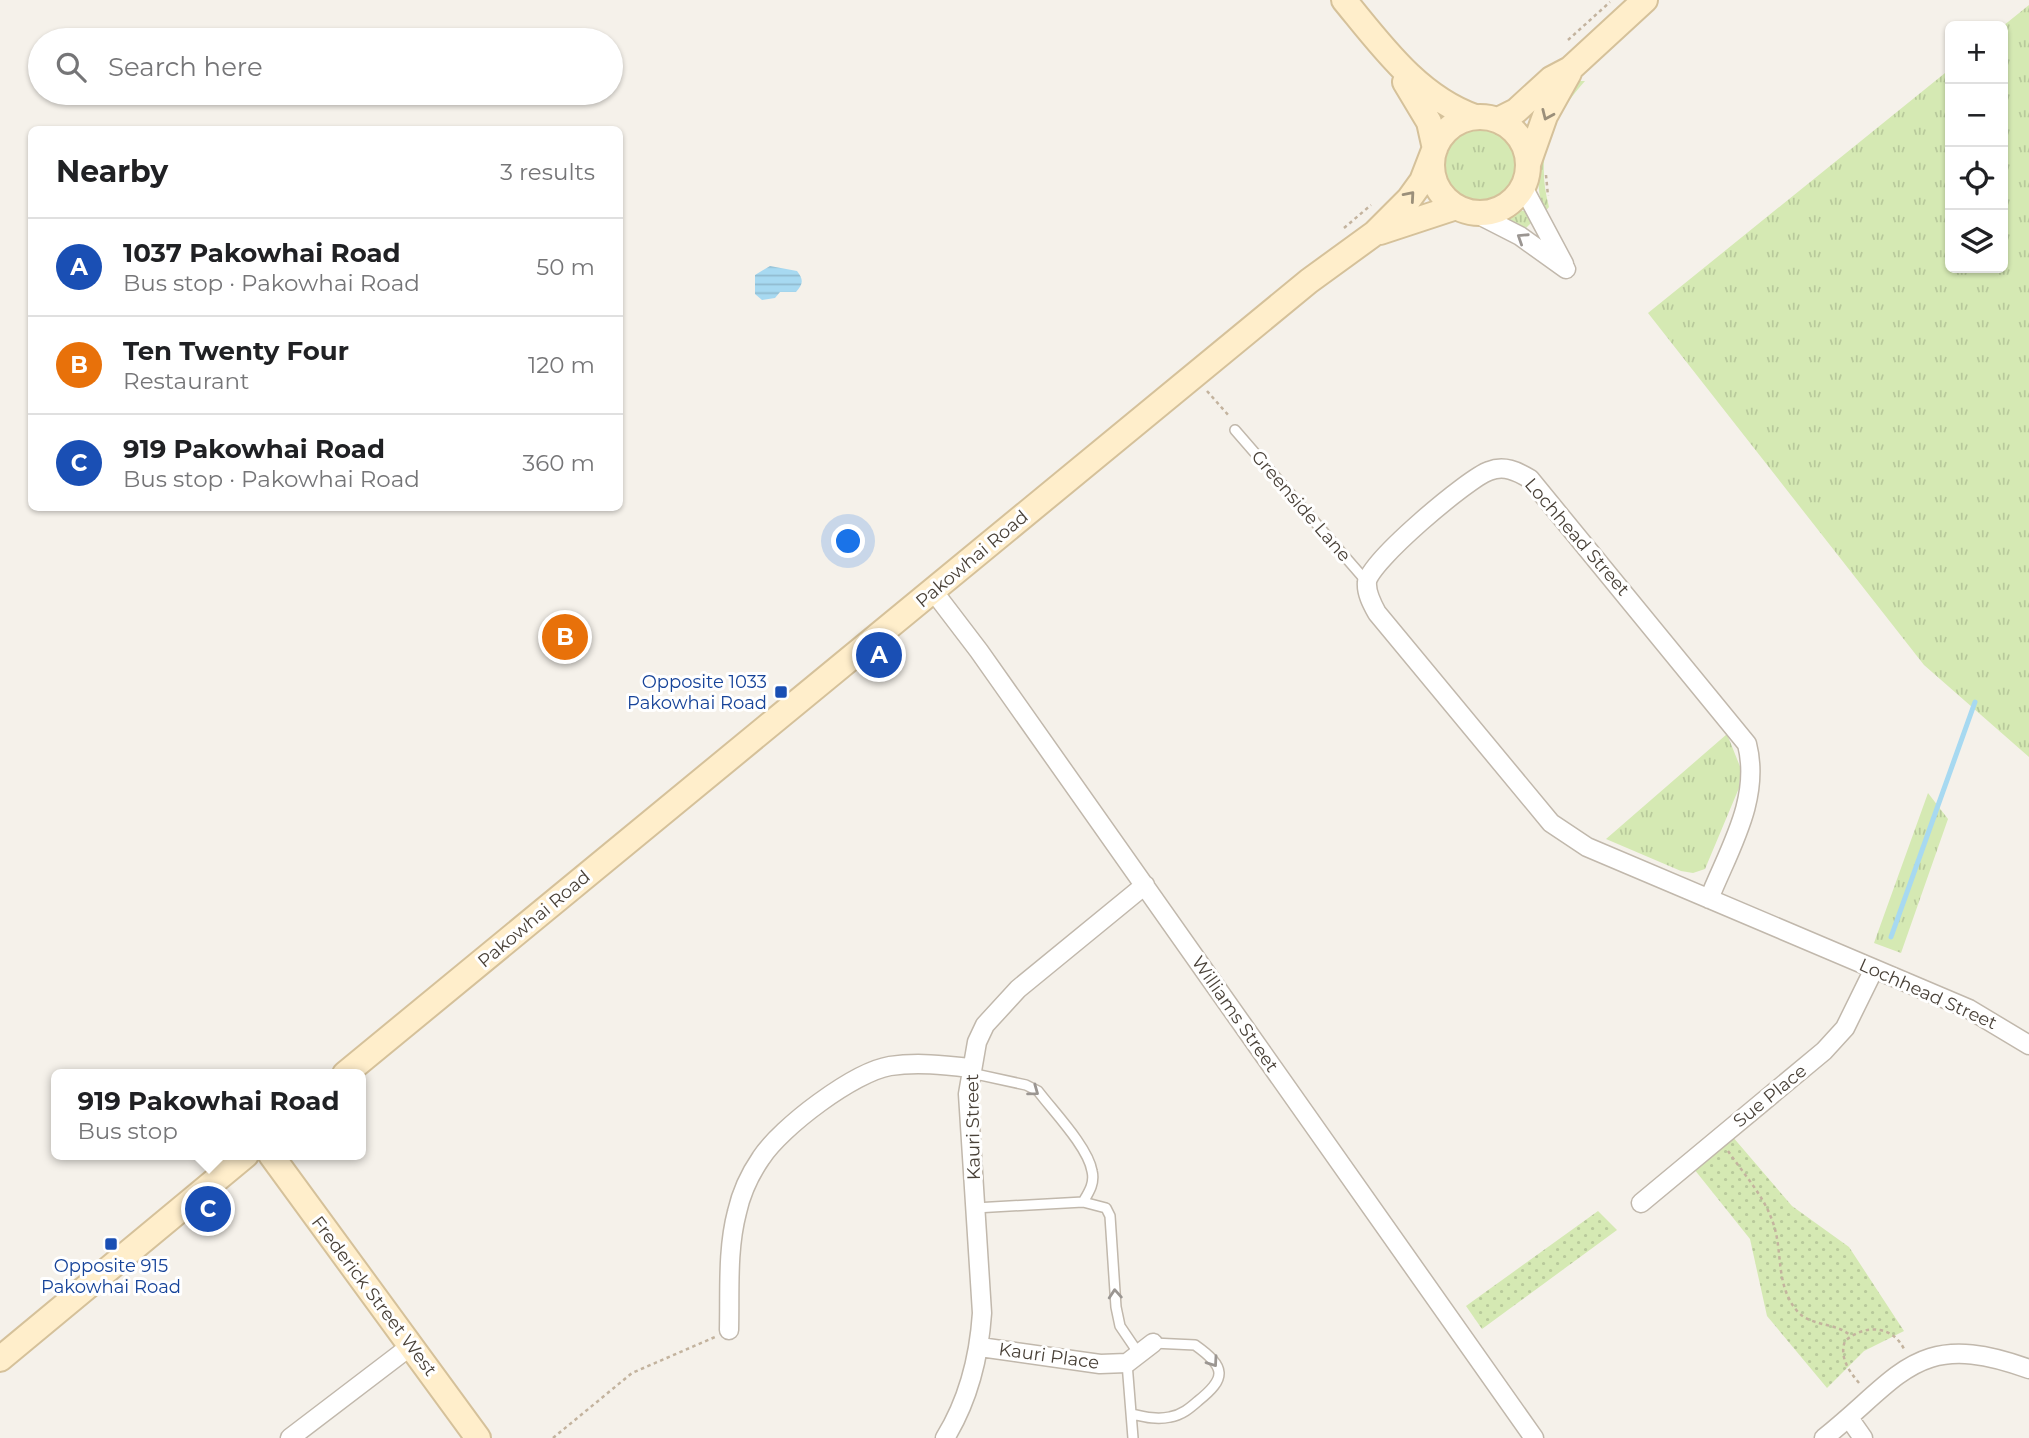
<!DOCTYPE html>
<html lang="en">
<head>
<meta charset="utf-8">
<style>
  :root { --surface:#fff; --page:#f2f2f2; --text:#202124; --muted:#757577; --line:#e0e0e0; --accent:#fb2c1c }
  body { margin:0; font-family:Montserrat,sans-serif; background:var(--page); color:var(--text) }
  .controls { position:absolute; right:21px; top:21px; display:grid; overflow:hidden; border-radius:10px; box-shadow:0 2px 5px #0004 }
  .controls button { width:63px; height:63px; display:grid; place-items:center; padding:0; border:0; border-bottom:2px solid var(--line); background:var(--surface); color:var(--text); font:35px sans-serif }
  .you { position:absolute; left:849px; top:542px; width:24px; height:24px; margin:-18px; border:5px solid #fff; border-radius:50%; background:#1a73e8; box-shadow:0 0 0 10px #1a73e833 }
  .badge { display:grid; place-items:center; width:46px; height:46px; border-radius:50%; background:var(--accent); color:#fff; font-size:23px; font-weight:700 }
  .pin { position:absolute; translate:-50% -50%; border:4px solid #fff; box-shadow:0 2px 7px #0006 }
  .popup { position:absolute; left:51px; top:1069px; width:315px; height:91px; box-sizing:border-box; display:grid; place-content:center; border-radius:10px; background:var(--surface); filter:drop-shadow(0 2px 5px #0005); font-size:23px; white-space:nowrap; color:var(--muted) }
  .popup b { font-size:26px; color:var(--text) }
  .popup::after { content:''; position:absolute; left:50%; top:100%; margin-left:-14px; border:14px solid transparent; border-top-color:var(--surface) }
  .list { margin:0; padding:0; list-style:none }
  h2 { display:flex; justify-content:space-between; align-items:center; height:91px; margin:0; padding:0 28px; font-size:30px }
  h2 small { font-size:23px; font-weight:400; color:var(--muted) }
  .list li { display:grid; grid-template-columns:46px 1fr auto; gap:21px; align-items:center; box-sizing:border-box; height:98px; padding:0 28px; border-top:2px solid var(--line) }
  .list b { display:block; font-size:26px; white-space:nowrap }
  .list p { margin:0; font-size:23px; white-space:nowrap; color:var(--muted) }
  .list em { font-size:23px; font-style:normal; color:var(--muted) }
  .icon { flex:none; width:38px; height:38px; fill:none; stroke:currentColor; stroke-width:2; stroke-linecap:round; stroke-linejoin:round }
  .map { position:relative; flex:none; width:2029px; height:1438px; overflow:hidden }
  .search { position:absolute; background:var(--surface); box-shadow:0 2px 5px #0004; left:28px; top:28px; width:595px; height:77px; display:flex; align-items:center; gap:18px; box-sizing:border-box; padding:0 24px; border-radius:38px; color:var(--muted); font-size:26px }
  .panel { position:absolute; background:var(--surface); box-shadow:0 2px 5px #0004; left:28px; top:126px; width:595px; height:385px; border-radius:10px }
  .map>svg:first-child { display:block }
  .grass { fill:url(#grass-tufts) }
  .park { fill:url(#park-dots) }
  .water { fill:url(#water-rules) }
  .lines { fill:none; stroke-linecap:round; stroke-linejoin:round }
  .stream { stroke:#a7d9f1; stroke-width:5 }
  .lane-casing { stroke:#c1b8ac; stroke-width:12 }
  .street-casing { stroke:#c1b8ac; stroke-width:21 }
  .secondary-casing { stroke:#d5c19a; stroke-width:28 }
  .path { stroke:#c3b39e; stroke-width:2.5; stroke-dasharray:3.5 3.5; stroke-linecap:butt }
  .lane { stroke:#fff; stroke-width:9 }
  .street { stroke:#fff; stroke-width:18 }
  .secondary { stroke:#ffeecb; stroke-width:24 }
  .oneway { stroke:#9b8f7a }
  .oneway2 { stroke:#9b9692 }
  .transit-dot { fill:#1a4fb4; stroke:#fff; stroke-width:2.5 }
  .labels { text-anchor:middle; dominant-baseline:central; stroke-width:6; stroke-linejoin:round; paint-order:stroke }
  .street-label { font-size:18px; fill:#494138; stroke:#fff }
  .transit-label { font-size:18px; fill:#164399; stroke:#fff; text-anchor:end }
</style>
</head>
<body>
<div class="map">
<svg width="2029" height="1438" viewBox="0 0 2029 1438">
  <defs>
    <pattern id="grass-tufts" width="24" height="20" patternUnits="userSpaceOnUse" patternTransform="scale(1.75)"><rect width="24" height="20" fill="#d5e9b3"/><path d="M3 7l-1-3M5 7V3M7 7l1-3M15 17l-1-3M17 17v-4M19 17l1-3" fill="none" stroke="#b8c99b"/></pattern>
    <pattern id="park-dots" width="8" height="8" patternUnits="userSpaceOnUse" patternTransform="scale(1.75)"><rect width="8" height="8" fill="#d5e9b3"/><path d="M2 2h.1M6 6h.1" fill="none" stroke="#b8c99b" stroke-width="1.8" stroke-linecap="round"/></pattern>
    <pattern id="water-rules" width="6" height="5" patternUnits="userSpaceOnUse" patternTransform="scale(1.75)"><rect width="6" height="5" fill="#a7d9f1"/><path d="M0 2.5h6" fill="none" stroke="#91bbcf"/></pattern>
  </defs>
  <rect width="100%" height="100%" fill="#f5f1ea"/>
  <path class="grass" d="M2029,5v752l-105,-92 -276,-352 302,-244v199h53v-242z
    M1577,81h8c-35,40 -50,72 -36,126l-5,6c-14,-44 -5,-102 33,-132z
    M1442 165a38 38 0 1 1 76 0a38 38 0 1 1-76 0Z
    M1518,210l7,1 7,11 -8,8 -18,-10z
    M1727,734l14,35 -2,19 -34,81 -12,4 -12,-2 -75,-32z
    M1928,793l20,26 -47,134 -27,-10z"/>
  <path class="park" d="M1732,1136l60,70 57,41 55,84 -40,20 -37,37 -60,-72 -17,-77 -56,-70z
    M1598,1211l19,19 -135,99 -16,-23z"/>
  <path class="water" d="M770,266l27,5c7,9 6,13 -1,21h-16l-5,6 -13,2 -7,-6v-19z"/>
  <g class="lines">
    <path class="stream" d="M1891,937l84,-235"/>
    <g class="lane-casing">
      <path id="lane" d="M1235,430l132,152
        M971,1073l55,12 12,6c15,20 50,56 54,80 3,12 -3,21 -9,31
        M975,1208l108,-6 23,6 4,8 6,91 4,19 19,28
        M1127,1363l6,75
        M1132,1414c13,3 25,6 38,3 12,-2 20,-9 28,-16 29,-23 28,-34 -3,-56l-42,-2"/>
    </g>
    <g class="street-casing">
      <path id="street" d="M1523,187l41,77
        M1475,213l45,23 46,33
        M934,592l45,59 555,787
        M1709,899c20,-50 52,-100 38,-155l-217,-265c-13,-8 -26,-14 -41,-8 -21,7 -121,92 -122,111 -1,11 5,22 10,31l174,210 36,24 382,162 60,36
        M1641,1203l183,-152 21,-23 29,-59
        M729,1330c1,-39 -2,-80 8,-118 4,-18 13,-38 24,-54 20,-31 93,-86 129,-92 27,-4 54,-1 80,2
        M980,1347l120,17 27,-1 26,-20
        M1849,1418l14,20
        M290,1438l122,-93
        M945,1438c24,-39 34,-80 37,-125l-14,-219 9,-52 8,-17 33,-36 127,-104
        M1824,1438c78,-62 93,-110 205,-69"/>
    </g>
    <g class="secondary-casing">
      <path id="secondary" d="M1344,0c37,45 74,97 131,117
        M1405,82l24,40 6,27
        M1432 165a48 48 0 1 1 96 0a48 48 0 1 1-96 0Z
        M1498,120l18,-9 35,-32 19,-10 75,-69
        M1528,164l17,-48 24,-43
        M1380,232l76,-25
        M345,1074l964,-793 66,-48 34,-34 13,-18 12,-31
        M271,1155l207,283
        M0,1359l246,-204"/>
    </g>
    <path class="path" d="M1568,40l42,-38
      M1546,175l2,21
      M1344,228l27,-23
      M1207,391l23,26
      M1728,1151c15,22 35,44 44,69 12,30 2,65 26,92 14,15 38,10 53,24
      M1859,1383c-10,-12 -20,-26 -14,-42 20,-17 47,-16 59,8
      M553,1438l79,-65 83,-36"/>
    <use href="#lane" class="lane"/>
    <use href="#street" class="street"/>
    <use href="#secondary" class="secondary"/>
  </g>
  <defs><path id="oneway-chevron" d="M-2-3.5L2.5 0L-2 3.5" fill="none" stroke-width="1.6" stroke-linecap="round" stroke-linejoin="round" transform="scale(1.75)"/></defs>
  <g class="oneway">
    <use href="#oneway-chevron" transform="translate(1547 115) rotate(114)"/>
    <use href="#oneway-chevron" transform="translate(1410 196) rotate(-49)"/>
  </g>
  <g class="oneway2">
    <use href="#oneway-chevron" transform="translate(1522 238) rotate(-147)"/>
    <use href="#oneway-chevron" transform="translate(1034 1091) rotate(36)"/>
    <use href="#oneway-chevron" transform="translate(1115 1294) rotate(-94)"/>
    <use href="#oneway-chevron" transform="translate(1213 1362) rotate(55)"/>
  </g>
  <g class="transit-dot">
    <rect x="774" y="685" width="14" height="14" rx="3.5"/>
    <rect x="104" y="1237" width="14" height="14" rx="3.5"/>
  </g>
  <g class="labels">
    <g class="street-label">
      <text transform="translate(1301 506) rotate(49)">Greenside Lane</text>
      <text transform="translate(1577 537) rotate(49)">Lochhead Street</text>
      <text transform="translate(972 559) rotate(-40)">Pakowhai Road</text>
      <text transform="translate(534 919) rotate(-40)">Pakowhai Road</text>
      <text transform="translate(1928 994) rotate(24)">Lochhead Street</text>
      <text transform="translate(1235 1014) rotate(55)">Williams Street</text>
      <text transform="translate(1770 1096) rotate(-39)">Sue Place</text>
      <text transform="translate(973 1127) rotate(-91)">Kauri Street</text>
      <text transform="translate(374 1296) rotate(53)">Frederick Street West</text>
      <text transform="translate(1049 1356) rotate(8)">Kauri Place</text>
    </g>
    <g class="transit-label">
      <text x="767" y="682">Opposite 1033<tspan x="767" dy="21">Pakowhai Road</tspan></text>
      <text x="111" y="1266" text-anchor="middle">Opposite 915<tspan x="111" dy="21">Pakowhai Road</tspan></text>
    </g>
  </g>
</svg>
<div class="controls">
<button>+</button>
<button>−</button>
<button><svg class="icon" aria-label="locate" viewBox="0 0 24 24"><circle cx="12" cy="12" r="6"/><path d="M12 2v4M12 18v4M2 12h4M18 12h4"/></svg></button>
<button><svg class="icon" aria-label="layers" viewBox="0 0 24 24"><path d="M12 4l9 5-9 5-9-5zM3 14l9 5 9-5"/></svg></button>
</div>
<div class="you"></div>
<div class="pin badge" style="left:879px;top:655px;background:#1a4fb4">A</div>
<div class="pin badge" style="left:565px;top:637px;background:#e8710a">B</div>
<div class="pin badge" style="left:208px;top:1209px;background:#1a4fb4">C</div>
<div class="popup"><b>919 Pakowhai Road</b>Bus stop</div>
<div class="search"><svg class="icon" aria-label="search" viewBox="0 0 24 24"><circle cx="10" cy="10" r="6"/><path d="M15 15l6 6"/></svg>Search here</div>
<section class="panel">
<h2>Nearby<small>3 results</small></h2>
<ul class="list">
<li><span class="badge" style="background:#1a4fb4">A</span><div><b>1037 Pakowhai Road</b><p>Bus stop · Pakowhai Road</p></div><em>50 m</em></li>
<li><span class="badge" style="background:#e8710a">B</span><div><b>Ten Twenty Four</b><p>Restaurant</p></div><em>120 m</em></li>
<li><span class="badge" style="background:#1a4fb4">C</span><div><b>919 Pakowhai Road</b><p>Bus stop · Pakowhai Road</p></div><em>360 m</em></li>
</ul>
</section>
</div>
</body>
</html>
